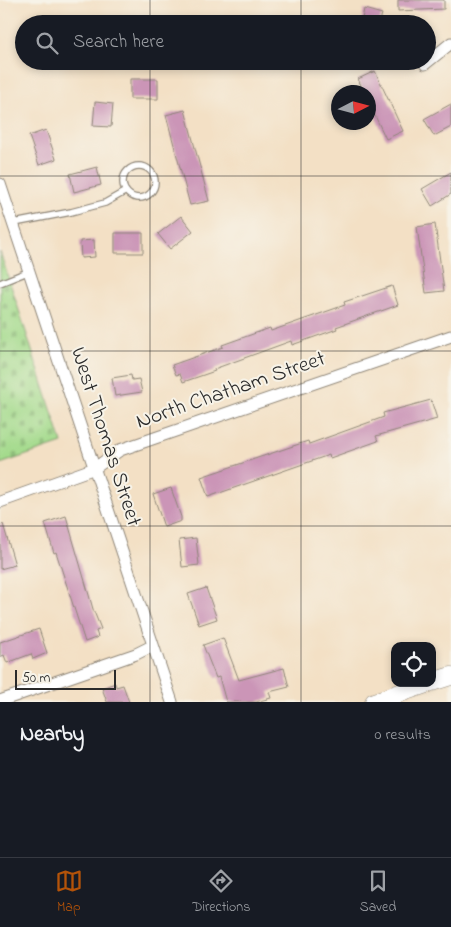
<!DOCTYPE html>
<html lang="en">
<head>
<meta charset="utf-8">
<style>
  :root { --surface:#171b24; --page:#242831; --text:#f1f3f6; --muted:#9ea1a6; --line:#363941; --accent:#b45309 }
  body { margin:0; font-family:"Indie Flower",sans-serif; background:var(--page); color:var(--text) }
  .controls { position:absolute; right:15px; bottom:15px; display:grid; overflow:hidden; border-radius:10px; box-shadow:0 2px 8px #0003 }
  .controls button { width:45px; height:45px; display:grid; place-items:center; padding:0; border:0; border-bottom:1px solid var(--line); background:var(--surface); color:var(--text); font:25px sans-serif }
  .compass { position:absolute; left:331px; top:85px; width:45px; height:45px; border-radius:50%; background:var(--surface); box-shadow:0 2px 8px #0003; rotate:84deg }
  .scale { position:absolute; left:15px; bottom:12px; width:101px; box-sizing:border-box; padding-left:5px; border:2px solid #2b2b2b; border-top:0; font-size:14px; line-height:18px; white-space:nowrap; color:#2b2b2b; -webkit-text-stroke:4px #f7f3e8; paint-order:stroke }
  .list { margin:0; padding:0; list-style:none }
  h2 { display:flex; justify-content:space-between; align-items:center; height:65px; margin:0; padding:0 20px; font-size:21px }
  h2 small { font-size:16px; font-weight:400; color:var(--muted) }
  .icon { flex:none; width:28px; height:28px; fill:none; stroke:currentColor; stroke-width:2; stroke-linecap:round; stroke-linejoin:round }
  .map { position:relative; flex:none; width:451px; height:702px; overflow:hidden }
  .search { position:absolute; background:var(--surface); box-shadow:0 2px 8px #0003; left:15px; right:15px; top:15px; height:55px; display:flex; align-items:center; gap:12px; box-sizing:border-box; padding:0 18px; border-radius:28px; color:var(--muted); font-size:19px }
  .sheet { height:155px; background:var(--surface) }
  nav { display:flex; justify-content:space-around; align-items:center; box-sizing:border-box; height:70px; border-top:1px solid var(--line); background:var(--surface); font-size:14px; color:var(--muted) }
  nav a { display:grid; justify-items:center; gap:2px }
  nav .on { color:var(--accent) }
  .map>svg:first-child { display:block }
  .cemetery { fill:url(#cemetery-stones); stroke:#67825b }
  .building { fill:#cb95b7 }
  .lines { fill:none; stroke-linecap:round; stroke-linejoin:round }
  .service-casing { stroke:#8f8678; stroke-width:8 }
  .minor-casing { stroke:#8f8678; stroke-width:13 }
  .primary-casing { stroke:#8f8678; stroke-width:19 }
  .service { stroke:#fff; stroke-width:5.5 }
  .minor { stroke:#fff; stroke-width:11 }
  .primary { stroke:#fff; stroke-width:18 }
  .grid { fill:none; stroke:#2b2b2b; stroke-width:1; stroke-opacity:0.55 }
  .labels { text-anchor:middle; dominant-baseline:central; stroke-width:4; stroke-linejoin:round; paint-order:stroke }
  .street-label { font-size:22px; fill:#2b2b2b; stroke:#f7f3e8 }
</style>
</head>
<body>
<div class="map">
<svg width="451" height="702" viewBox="0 0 451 702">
  <defs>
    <pattern id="cemetery-stones" width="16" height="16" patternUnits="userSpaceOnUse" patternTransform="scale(1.25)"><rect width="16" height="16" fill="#a3da8b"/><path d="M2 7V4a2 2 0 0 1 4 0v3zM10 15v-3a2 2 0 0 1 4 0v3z" fill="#8cbb78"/></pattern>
  </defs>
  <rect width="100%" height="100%" fill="#f7f3e8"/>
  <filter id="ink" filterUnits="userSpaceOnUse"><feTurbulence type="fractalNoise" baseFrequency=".02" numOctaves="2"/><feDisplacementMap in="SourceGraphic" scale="10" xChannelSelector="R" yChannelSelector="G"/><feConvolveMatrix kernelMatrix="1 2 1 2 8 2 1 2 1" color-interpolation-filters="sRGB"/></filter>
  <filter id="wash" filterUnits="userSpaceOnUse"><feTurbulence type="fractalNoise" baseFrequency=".0096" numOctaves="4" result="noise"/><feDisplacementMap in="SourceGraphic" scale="20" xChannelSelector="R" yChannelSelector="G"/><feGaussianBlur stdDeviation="1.12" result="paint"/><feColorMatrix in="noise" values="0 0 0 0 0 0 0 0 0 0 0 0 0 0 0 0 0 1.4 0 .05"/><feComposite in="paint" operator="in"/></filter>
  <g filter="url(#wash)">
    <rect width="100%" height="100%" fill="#f3e0c5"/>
    <path class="cemetery" d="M0,252l62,191 -62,21z"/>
    <g id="blocks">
      <path class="building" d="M398,0h46v9l-46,2z
        M364,9l18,5 -3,10h-18z
        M375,71l28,60 -17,8 -18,-38v-9h-4l-6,-13z
        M130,79h28v20h-28z
        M95,102l18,2 -2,23 -18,-1z
        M451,104v23l-17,9 -10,-17z
        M185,110l24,91 -19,4 -24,-90z
        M46,130l10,29 -17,6 -10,-29z
        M97,167l4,18 -27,7 -4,-18z
        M451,172v22l-19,12 -10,-17z
        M181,216l12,15 -23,18 -12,-15z
        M435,224l9,67 -18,2 -9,-66z
        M115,233h28v20h-28z
        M94,240l1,17 -14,1 -1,-17z
        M392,286l6,19 -62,22 1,2 -45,16 -1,-4 -77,28 1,2 -32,11 -3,-8 -4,1 -4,-10 51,-18 -1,-2 48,-17 1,3 74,-26 -1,-3z
        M131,375l1,5 7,-1 3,13 -27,4 -3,-18z
        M431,400l6,19 -61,17 2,5 -48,17 -1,-3 -121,42 -7,-20 107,-36 1,3 75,-27 -1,-4z
        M171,488l10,29v4l-17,6 -11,-33z
        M66,516l27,93 8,20 -5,2 2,6 -13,5 -29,-90 -2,1 -9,-30z
        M3,524l12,41 -15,4v-44z
        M196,538l3,27 -17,2 -3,-27z
        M206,588l11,31 -18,6 -11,-31z
        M39,629l8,24 -14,6 -2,-5 -24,9 -3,-8 -4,2v-15z
        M223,638l16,42 45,-12 5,19 -20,5 2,6 -15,4h-30l-7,-25 -3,1 -13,-33z
        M115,683l1,4 7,-2 6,17h-22l-5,-14z"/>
    </g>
  </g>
  <g filter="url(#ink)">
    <use href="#blocks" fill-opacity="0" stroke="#8f8678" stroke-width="1"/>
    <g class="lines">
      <g class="service-casing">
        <path id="service" d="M123 182a16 16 0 1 1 32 0a16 16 0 1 1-32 0Z
          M14,223l57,-11 34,-9 21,-12
          M0,283l30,-12"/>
      </g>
      <g class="minor-casing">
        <path id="minor" d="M425,64l26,-21
          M0,184l172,518
          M0,502l95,-34 25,-18 331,-114
          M0,701l136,-47 16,-8"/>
      </g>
      <g class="primary-casing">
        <path id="primary" d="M432,682l19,-6
          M374,702l55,-19"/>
      </g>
      <use href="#service" class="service"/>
      <use href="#minor" class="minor"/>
      <use href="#primary" class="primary"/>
    </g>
  </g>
  <path class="grid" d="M150,0v24M301,0v24M150,61v641M301,61v641M0,176h451M0,351h451M0,526h451"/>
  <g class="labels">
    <g class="street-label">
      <text transform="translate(231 391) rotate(-19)">North Chatham Street</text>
      <text transform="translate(105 437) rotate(72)">West Thomas Street</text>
    </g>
  </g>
</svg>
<div class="controls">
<button><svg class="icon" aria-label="locate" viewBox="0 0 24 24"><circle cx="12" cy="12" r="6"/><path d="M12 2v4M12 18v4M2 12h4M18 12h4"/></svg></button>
</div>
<svg class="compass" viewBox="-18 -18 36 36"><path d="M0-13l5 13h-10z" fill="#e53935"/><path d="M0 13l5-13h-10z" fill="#9ea1a6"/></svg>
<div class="scale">50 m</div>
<div class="search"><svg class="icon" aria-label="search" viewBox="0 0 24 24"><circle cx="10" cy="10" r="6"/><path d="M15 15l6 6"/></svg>Search here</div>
</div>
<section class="sheet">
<h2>Nearby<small>0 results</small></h2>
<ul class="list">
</ul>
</section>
<nav>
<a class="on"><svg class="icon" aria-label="map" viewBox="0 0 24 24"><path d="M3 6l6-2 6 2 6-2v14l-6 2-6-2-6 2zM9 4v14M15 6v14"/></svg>Map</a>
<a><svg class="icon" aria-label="directions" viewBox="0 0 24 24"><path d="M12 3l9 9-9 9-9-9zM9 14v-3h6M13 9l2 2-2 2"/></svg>Directions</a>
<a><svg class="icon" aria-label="saved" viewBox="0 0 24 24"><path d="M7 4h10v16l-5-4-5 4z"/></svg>Saved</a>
</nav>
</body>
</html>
